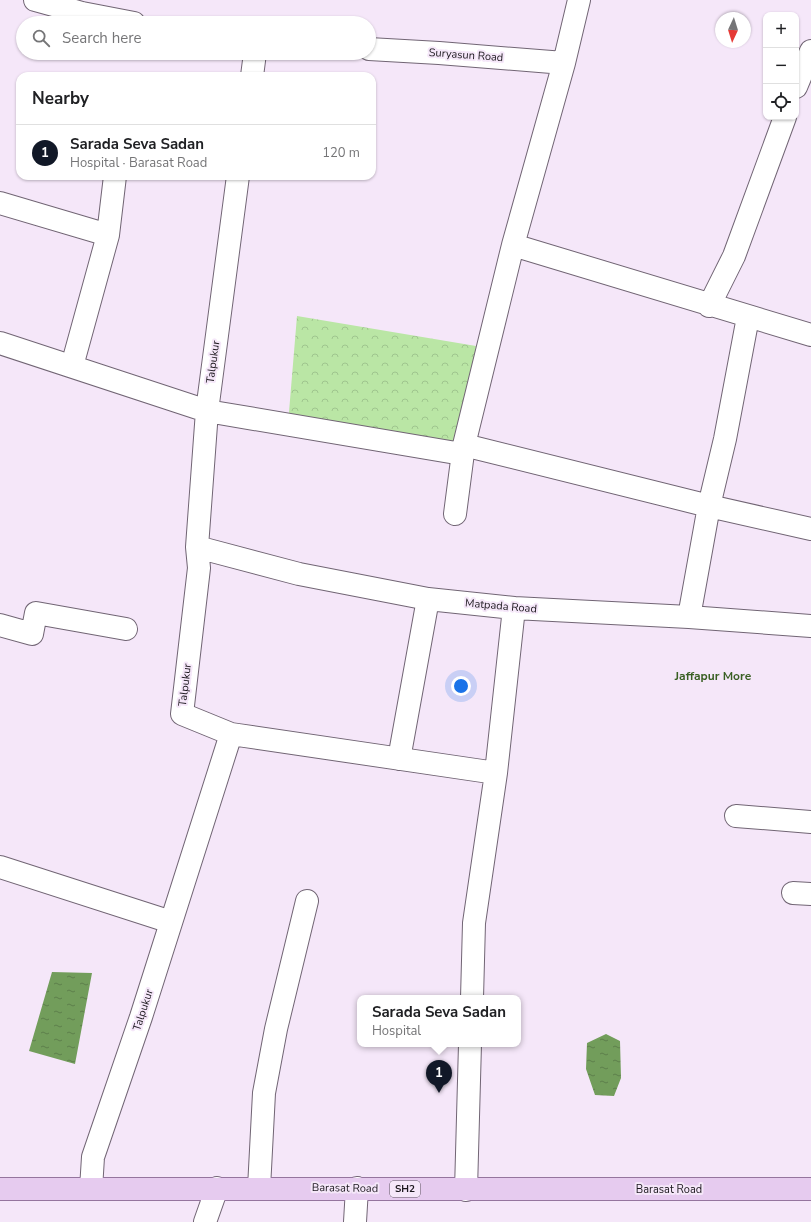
<!DOCTYPE html>
<html lang="en">
<head>
<meta charset="utf-8">
<style>
  :root { --surface:#fff; --page:#f6f6f6; --text:#202124; --muted:#757577; --line:#e0e0e0; --accent:#111827 }
  body { margin:0; font-family:"Nunito Sans",sans-serif; background:var(--page); color:var(--text) }
  .controls { position:absolute; right:12px; top:12px; display:grid; overflow:hidden; border-radius:8px; box-shadow:0 1px 3px #0004 }
  .controls button { width:36px; height:36px; display:grid; place-items:center; padding:0; border:0; border-bottom:1px solid var(--line); background:var(--surface); color:var(--text); font:20px sans-serif }
  .compass { position:absolute; left:715px; top:12px; width:36px; height:36px; border-radius:50%; background:var(--surface); box-shadow:0 1px 3px #0004; rotate:184deg }
  .you { position:absolute; left:461px; top:686px; width:14px; height:14px; margin:-10px; border:3px solid #fff; border-radius:50%; background:#1a73e8; box-shadow:0 0 0 6px #1a73e833 }
  .badge { display:grid; place-items:center; width:26px; height:26px; border-radius:50%; background:var(--accent); color:#fff; font-size:13px; font-weight:700 }
  .pin { position:absolute; translate:-50% -33px; filter:drop-shadow(0 1px 2px #0008) }
  .pin::after { content:''; position:absolute; top:21px; width:14px; height:12px; background:inherit; clip-path:polygon(0 0,100% 0,50% 100%) }
  .popup { position:absolute; left:357px; top:995px; width:164px; height:52px; box-sizing:border-box; display:grid; place-content:center; border-radius:8px; background:var(--surface); filter:drop-shadow(0 1px 3px #0005); font-size:13px; white-space:nowrap; color:var(--muted) }
  .popup b { font-size:15px; color:var(--text) }
  .popup::after { content:''; position:absolute; left:50%; top:100%; margin-left:-8px; border:8px solid transparent; border-top-color:var(--surface) }
  .list { margin:0; padding:0; list-style:none }
  h2 { display:flex; justify-content:space-between; align-items:center; height:52px; margin:0; padding:0 16px; font-size:17px }
  h2 small { font-size:13px; font-weight:400; color:var(--muted) }
  .list li { display:grid; grid-template-columns:26px 1fr auto; gap:12px; align-items:center; box-sizing:border-box; height:56px; padding:0 16px; border-top:1px solid var(--line) }
  .list b { display:block; font-size:15px; white-space:nowrap }
  .list p { margin:0; font-size:13px; white-space:nowrap; color:var(--muted) }
  .list em { font-size:13px; font-style:normal; color:var(--muted) }
  .icon { flex:none; width:22px; height:22px; fill:none; stroke:currentColor; stroke-width:2; stroke-linecap:round; stroke-linejoin:round }
  .map { position:relative; flex:none; width:811px; height:1222px; overflow:hidden }
  .search { position:absolute; background:var(--surface); box-shadow:0 1px 3px #0004; left:16px; top:16px; width:360px; height:44px; display:flex; align-items:center; gap:10px; box-sizing:border-box; padding:0 14px; border-radius:22px; color:var(--muted); font-size:15px }
  .panel { position:absolute; background:var(--surface); box-shadow:0 1px 3px #0004; left:16px; top:72px; width:360px; height:108px; border-radius:12px }
  .map>svg:first-child { display:block }
  .park { fill:url(#park-crowns) }
  .water { fill:url(#water-ripples) }
  .lines { fill:none; stroke-linecap:round; stroke-linejoin:round }
  .minor-casing { stroke:#716574; stroke-width:24 }
  .major-casing { stroke:#95759e; stroke-width:24 }
  .minor { stroke:#fff; stroke-width:22 }
  .major { stroke:#e6cbef; stroke-width:22 }
  .labels { text-anchor:middle; dominant-baseline:central; stroke-width:4; stroke-linejoin:round; paint-order:stroke }
  .shield { fill:#f5e7f9; stroke:#5c555f; stroke-width:1 }
  .shield-label { font-size:10px; font-weight:bold; fill:#1b171d }
  .street-label { font-size:11px; fill:#1b171d; stroke:#f5e7f9 }
  .neighbourhood-label { font-size:12px; font-weight:bold; fill:#395f23; stroke:#f5e7f9 }
</style>
</head>
<body>
<div class="map">
<svg width="811" height="1222" viewBox="0 0 811 1222">
  <defs>
    <pattern id="park-crowns" width="20" height="18" patternUnits="userSpaceOnUse"><rect width="20" height="18" fill="#bae6a5"/><path d="M2 6a3 3 0 1 1 6 0M12 15a3 3 0 1 1 6 0" fill="none" stroke="#9fc58e"/></pattern>
    <pattern id="water-ripples" width="26" height="14" patternUnits="userSpaceOnUse"><rect width="26" height="14" fill="#729d5b"/><path d="M2 4q2-2 4 0t4 0M15 11q2-2 4 0t4 0" fill="none" stroke="#5d7f4b"/></pattern>
  </defs>
  <rect width="100%" height="100%" fill="#f5e7f9"/>
  <path class="park" d="M297,316l179,30 -16,98 -172,-20z"/>
  <path class="water" d="M52,972l40,1 -17,91 -46,-13z
    M606,1034l14,7 1,37 -7,18 -19,-1 -9,-26 1,-26z"/>
  <g class="lines">
    <g class="minor-casing">
      <path id="minor" d="M35,0l47,13 52,10
        M369,49l70,4 125,10
        M252,76l3,-23
        M796,87l15,-36
        M0,203l108,32
        M513,245l298,90
        M709,306l25,-50 51,-139
        M748,317l-23,122 -16,67 102,23
        M0,343l207,68 255,43
        M72,366l36,-131 7,-59
        M464,445l245,61 -20,111
        M455,514l9,-69 49,-200 51,-182 15,-63
        M197,547l102,27 129,25 86,9 175,9 122,9
        M0,625l32,9 4,-21 90,16
        M231,734l265,39
        M399,759l29,-160
        M736,816l75,6
        M0,867l171,55
        M793,893l18,1
        M472,998l2,-75 22,-150 18,-165
        M259,1188l5,-95 12,-64 31,-128
        M91,1189l2,-32 48,-140 90,-283 -49,-20 17,-146 -2,-21 10,-136 31,-235
        M466,1190l4,-146
        M205,1222l12,-34
        M355,1222l2,-34"/>
    </g>
    <g class="major-casing">
      <path id="major" d="M0,1189h811"/>
    </g>
    <use href="#minor" class="minor"/>
    <use href="#major" class="major"/>
  </g>
  <g class="labels">
    <rect class="shield" x="390" y="1181" width="30" height="16" rx="3"/>
    <g class="shield-label">
      <text x="405" y="1189">SH2</text>
    </g>
    <g class="street-label">
      <text transform="translate(466 55) rotate(4)">Suryasun Road</text>
      <text transform="translate(213 362) rotate(-82)">Talpukur</text>
      <text transform="translate(501 606) rotate(5)">Matpada Road</text>
      <text transform="translate(185 685) rotate(-83)">Talpukur</text>
      <text transform="translate(143 1010) rotate(-72)">Talpukur</text>
      <text transform="translate(345 1188) rotate(1)">Barasat Road</text>
      <text x="669" y="1189">Barasat Road</text>
    </g>
    <g class="neighbourhood-label">
      <text x="713" y="676">Jaffapur More</text>
    </g>
  </g>
</svg>
<div class="controls">
<button>+</button>
<button>−</button>
<button><svg class="icon" aria-label="locate" viewBox="0 0 24 24"><circle cx="12" cy="12" r="6"/><path d="M12 2v4M12 18v4M2 12h4M18 12h4"/></svg></button>
</div>
<svg class="compass" viewBox="-18 -18 36 36"><path d="M0-13l5 13h-10z" fill="#e53935"/><path d="M0 13l5-13h-10z" fill="#757577"/></svg>
<div class="you"></div>
<div class="pin badge" style="left:439px;top:1093px">1</div>
<div class="popup"><b>Sarada Seva Sadan</b>Hospital</div>
<div class="search"><svg class="icon" aria-label="search" viewBox="0 0 24 24"><circle cx="10" cy="10" r="6"/><path d="M15 15l6 6"/></svg>Search here</div>
<section class="panel">
<h2>Nearby<small></small></h2>
<ul class="list">
<li><span class="badge">1</span><div><b>Sarada Seva Sadan</b><p>Hospital · Barasat Road</p></div><em>120 m</em></li>
</ul>
</section>
</div>
</body>
</html>
